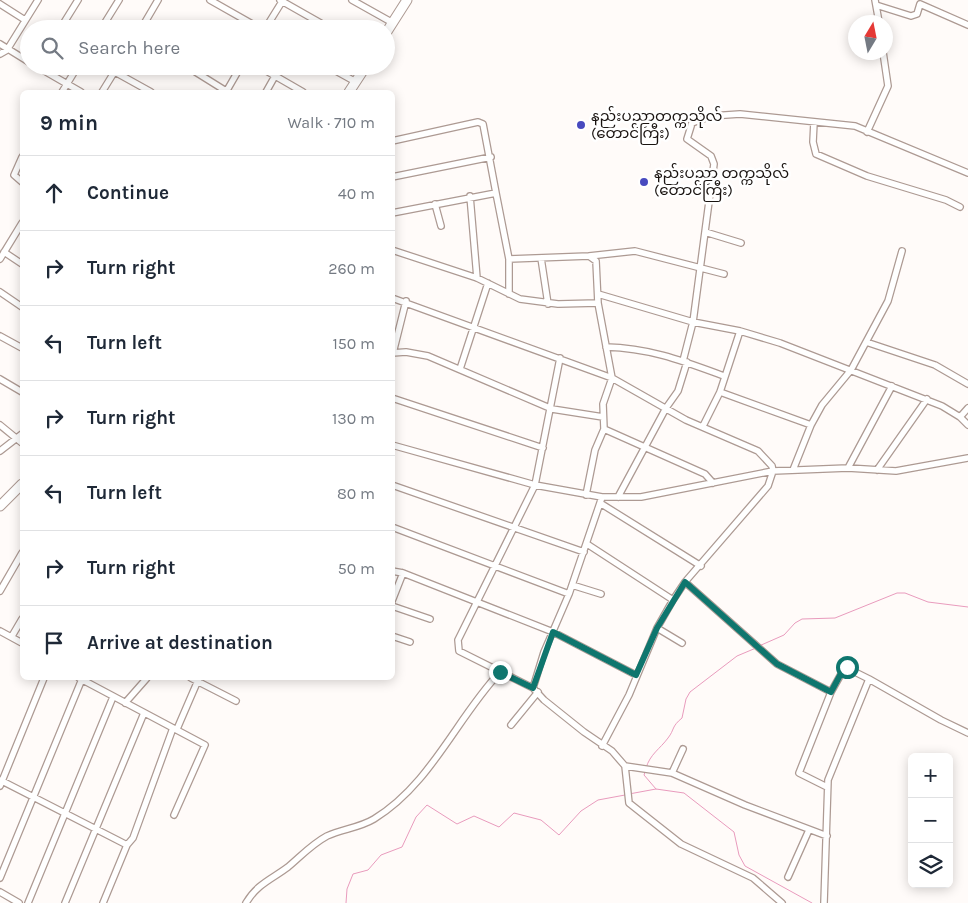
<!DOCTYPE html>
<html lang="en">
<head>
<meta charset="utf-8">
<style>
  :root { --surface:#fff; --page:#f2f2f3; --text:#1f2937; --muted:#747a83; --line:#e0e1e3 }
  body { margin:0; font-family:Karla,"Noto Sans Myanmar",sans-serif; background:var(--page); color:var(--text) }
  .controls { position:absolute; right:15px; bottom:15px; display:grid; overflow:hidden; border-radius:8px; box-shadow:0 2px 12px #0003 }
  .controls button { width:45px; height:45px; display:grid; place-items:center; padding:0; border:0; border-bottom:1px solid var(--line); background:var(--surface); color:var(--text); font:25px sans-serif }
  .compass { position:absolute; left:848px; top:15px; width:45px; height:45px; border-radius:50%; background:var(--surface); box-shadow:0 2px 12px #0003; rotate:10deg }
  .stop { position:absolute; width:15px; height:15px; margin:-11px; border:4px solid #0f766e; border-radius:50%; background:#fff }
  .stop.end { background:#0f766e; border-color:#fff; box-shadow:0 1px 5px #0008 }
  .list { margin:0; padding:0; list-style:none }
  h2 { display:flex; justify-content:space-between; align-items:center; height:65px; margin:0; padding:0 20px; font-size:21px }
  h2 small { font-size:16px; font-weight:400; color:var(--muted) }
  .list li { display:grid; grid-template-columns:32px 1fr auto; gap:15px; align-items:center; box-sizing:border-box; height:75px; padding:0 20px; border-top:1px solid var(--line) }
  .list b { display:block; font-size:19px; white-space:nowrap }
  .list em { font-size:16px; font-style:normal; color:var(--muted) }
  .icon { flex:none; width:28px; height:28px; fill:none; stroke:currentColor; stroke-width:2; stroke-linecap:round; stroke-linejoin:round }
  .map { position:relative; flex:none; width:968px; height:903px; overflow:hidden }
  .search { position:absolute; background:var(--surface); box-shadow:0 2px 12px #0003; left:20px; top:20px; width:375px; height:55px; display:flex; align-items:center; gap:12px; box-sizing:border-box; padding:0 18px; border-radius:28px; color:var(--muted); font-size:19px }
  .panel { position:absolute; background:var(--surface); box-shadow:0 2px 12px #0003; left:20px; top:90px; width:375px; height:590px; border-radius:8px }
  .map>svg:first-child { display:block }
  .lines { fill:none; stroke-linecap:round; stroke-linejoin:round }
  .stream { stroke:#e99bbd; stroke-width:1 }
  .minor-casing { stroke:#ad9a93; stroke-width:8 }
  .secondary-casing { stroke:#ad9a93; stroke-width:11 }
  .minor { stroke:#fff; stroke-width:5.5 }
  .secondary { stroke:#fff; stroke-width:9 }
  .route { stroke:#0f766e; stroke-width:6 }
  .poi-dot { fill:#484abf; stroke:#fff; stroke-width:2 }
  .labels { text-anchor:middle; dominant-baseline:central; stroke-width:5; stroke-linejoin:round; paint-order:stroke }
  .poi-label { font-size:15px; fill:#191310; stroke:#fff; text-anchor:start }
</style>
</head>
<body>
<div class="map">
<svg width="968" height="903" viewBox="0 0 968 903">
  <rect width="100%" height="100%" fill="#fffbf9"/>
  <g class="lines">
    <path class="stream" d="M759,646l25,-11 11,-12 7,-4 33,-1 62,-25h8l23,9 40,5
      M646,768c4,-14 14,-19 22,-30 7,-9 3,-11 14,-20l4,-19 4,-7 47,-36 19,-8
      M645,772l-1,3 12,14
      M629,794l27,-5 28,4 50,39 5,23 6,11 67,37
      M346,903l1,-14 6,-15 15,-4 13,-15 21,-8 14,-30 11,-12 30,19 17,-8 25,11 15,-14 27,7 18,15 22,-24 17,-11 27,-5"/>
    <g class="minor-casing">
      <path id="minor" d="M210,0l51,29
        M280,0l51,29
        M352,0l41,23
        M875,0l4,22
        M0,4l25,16
        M876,5l35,11 6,-2 3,-10 48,21
        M60,29l18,-29
        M101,29l18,-29
        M141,29l17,-29
        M265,29l18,-29
        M0,44l29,18
        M0,54l7,-4 31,-50
        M36,66l45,26
        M186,66l40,25
        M258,66l45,26
        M327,66l29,16
        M115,72l36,20
        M62,92l16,-26
        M102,92l16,-26
        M226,92l15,-26
        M266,92l9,-16
        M814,122l-1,20 3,12 51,22 79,24 14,7
        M867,132l21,-46 -5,-34
        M392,141l86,-19 5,2 13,69
        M22,157l-8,18 8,7
        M392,177l99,-20
        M470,196l7,82
        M435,204l6,22
        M392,213l104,-20 13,66v35
        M705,232l36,11
        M392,250l85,28 43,21 38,5 40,-1
        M4,252l18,12
        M589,256l46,-5 89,23
        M541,258l7,46
        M0,259l22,-36
        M509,259l80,-3 7,5 2,42 14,75 -9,26 1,25 -9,21 -9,45
        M0,292l22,15
        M598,294l95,28 47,9 40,12 162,63 18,11 8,8
        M392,298l220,80 74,42 72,31 14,15 1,5 -5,15 -83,96 -12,18 -86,-56
        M0,336l22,12
        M866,342l69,23 33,19
        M606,347c44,1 77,14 118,29
        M392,353l14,-1 22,4 124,53 51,8
        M393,353l13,-52
        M683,361l10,-39 21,-158 -3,-8 -24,-17 5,-16 19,-7 29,-2 115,12 113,47
        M460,369l28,-86
        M0,379l22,13
        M720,392l91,33
        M392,398l151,50
        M960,417l8,-9
        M0,425l22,18
        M703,426l17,-34 20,-61
        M604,429l101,45 8,9
        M392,445l143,40 67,12h39l132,-26 75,-3 48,3 72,-13
        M0,451l22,-17
        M848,468l44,-82
        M793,470l18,-45 11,-20 29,-35 37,-69 14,-50
        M877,470l50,-71
        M392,485l192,67
        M602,497l-33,97 -25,58 -11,36 11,12 40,32 28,19 13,15 4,37 52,41 72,34 29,25
        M618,497l48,-89 12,-17 9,-29
        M600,503l101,63
        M392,527l177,67
        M392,571l11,2 150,59 83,43
        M685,582l92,82 54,28 -32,81 28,14
        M572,585l29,9
        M0,591l22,-38
        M392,601l11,-28
        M392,606l38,13
        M657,628l16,-28
        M0,631l22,12
        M12,636l10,-17
        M392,636l18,6
        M79,678l126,67 -31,70
        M191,678l45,23
        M869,679l72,41 27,13
        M533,688l-74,-37 -1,-11 77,-155 25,-127
        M125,703l22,-25
        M511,725l27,-33
        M177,729l22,-51
        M602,746l27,-51 28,-67 25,15
        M625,766l47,7 73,32 82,31
        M672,773l11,-24
        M0,780l127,65
        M0,786l44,-108
        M788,877l21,-47
        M0,878l82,-199
        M0,892l19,11
        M28,903l85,-206
        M65,903l79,-190
        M103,903l24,-58 6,-7 40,-110
        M246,903c11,-19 26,-24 42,-36 13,-11 24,-23 39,-31 15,-7 32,-8 47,-17 57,-35 82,-100 126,-147
        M824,903l4,-123 41,-101 -24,-12 -14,25"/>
    </g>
    <g class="secondary-casing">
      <path id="secondary" d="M386,33l21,-33
        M349,92l17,-26
        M0,506l22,-22"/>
    </g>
    <use href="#minor" class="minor"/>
    <use href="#secondary" class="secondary"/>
  </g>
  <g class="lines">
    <path class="route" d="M500,672l33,16 20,-56 83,43 21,-47 28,-46 92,82 54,28 13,-24 3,-1"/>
  </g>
  <g class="poi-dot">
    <circle cx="581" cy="125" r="5"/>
    <circle cx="644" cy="182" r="5"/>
  </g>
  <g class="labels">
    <g class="poi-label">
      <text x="591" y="116">နည်းပညာတက္ကသိုလ်<tspan x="591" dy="17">(တောင်ကြီး)</tspan></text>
      <text x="654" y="173">နည်းပညာ တက္ကသိုလ်<tspan x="654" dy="17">(တောင်ကြီး)</tspan></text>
    </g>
  </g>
</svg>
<div class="controls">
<button>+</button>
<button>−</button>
<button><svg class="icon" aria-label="layers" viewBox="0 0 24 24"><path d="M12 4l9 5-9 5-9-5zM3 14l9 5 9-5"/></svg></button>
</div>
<svg class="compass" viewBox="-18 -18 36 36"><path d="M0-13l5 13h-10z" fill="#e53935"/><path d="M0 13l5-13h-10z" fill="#747a83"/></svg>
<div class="stop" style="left:847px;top:667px"></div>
<div class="stop end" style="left:500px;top:672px"></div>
<div class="search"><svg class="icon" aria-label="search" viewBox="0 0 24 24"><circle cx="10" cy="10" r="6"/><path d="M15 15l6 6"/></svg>Search here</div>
<section class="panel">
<h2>9 min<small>Walk · 710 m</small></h2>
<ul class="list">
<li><svg class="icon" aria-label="ahead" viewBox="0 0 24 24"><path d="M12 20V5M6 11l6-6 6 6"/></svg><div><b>Continue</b></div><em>40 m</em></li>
<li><svg class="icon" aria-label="right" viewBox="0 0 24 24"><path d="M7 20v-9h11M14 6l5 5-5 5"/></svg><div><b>Turn right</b></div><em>260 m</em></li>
<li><svg class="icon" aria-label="left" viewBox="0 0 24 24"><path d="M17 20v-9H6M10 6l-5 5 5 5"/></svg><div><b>Turn left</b></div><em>150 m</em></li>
<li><svg class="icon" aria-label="right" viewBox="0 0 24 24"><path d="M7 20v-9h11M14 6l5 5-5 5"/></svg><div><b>Turn right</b></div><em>130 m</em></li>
<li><svg class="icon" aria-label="left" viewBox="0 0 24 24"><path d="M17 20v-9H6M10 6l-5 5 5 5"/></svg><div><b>Turn left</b></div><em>80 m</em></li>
<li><svg class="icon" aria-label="right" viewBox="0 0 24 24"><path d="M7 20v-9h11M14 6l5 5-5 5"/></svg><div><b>Turn right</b></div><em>50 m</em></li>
<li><svg class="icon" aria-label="arrive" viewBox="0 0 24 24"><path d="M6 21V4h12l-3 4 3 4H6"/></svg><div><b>Arrive at destination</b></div></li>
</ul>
</section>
</div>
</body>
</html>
